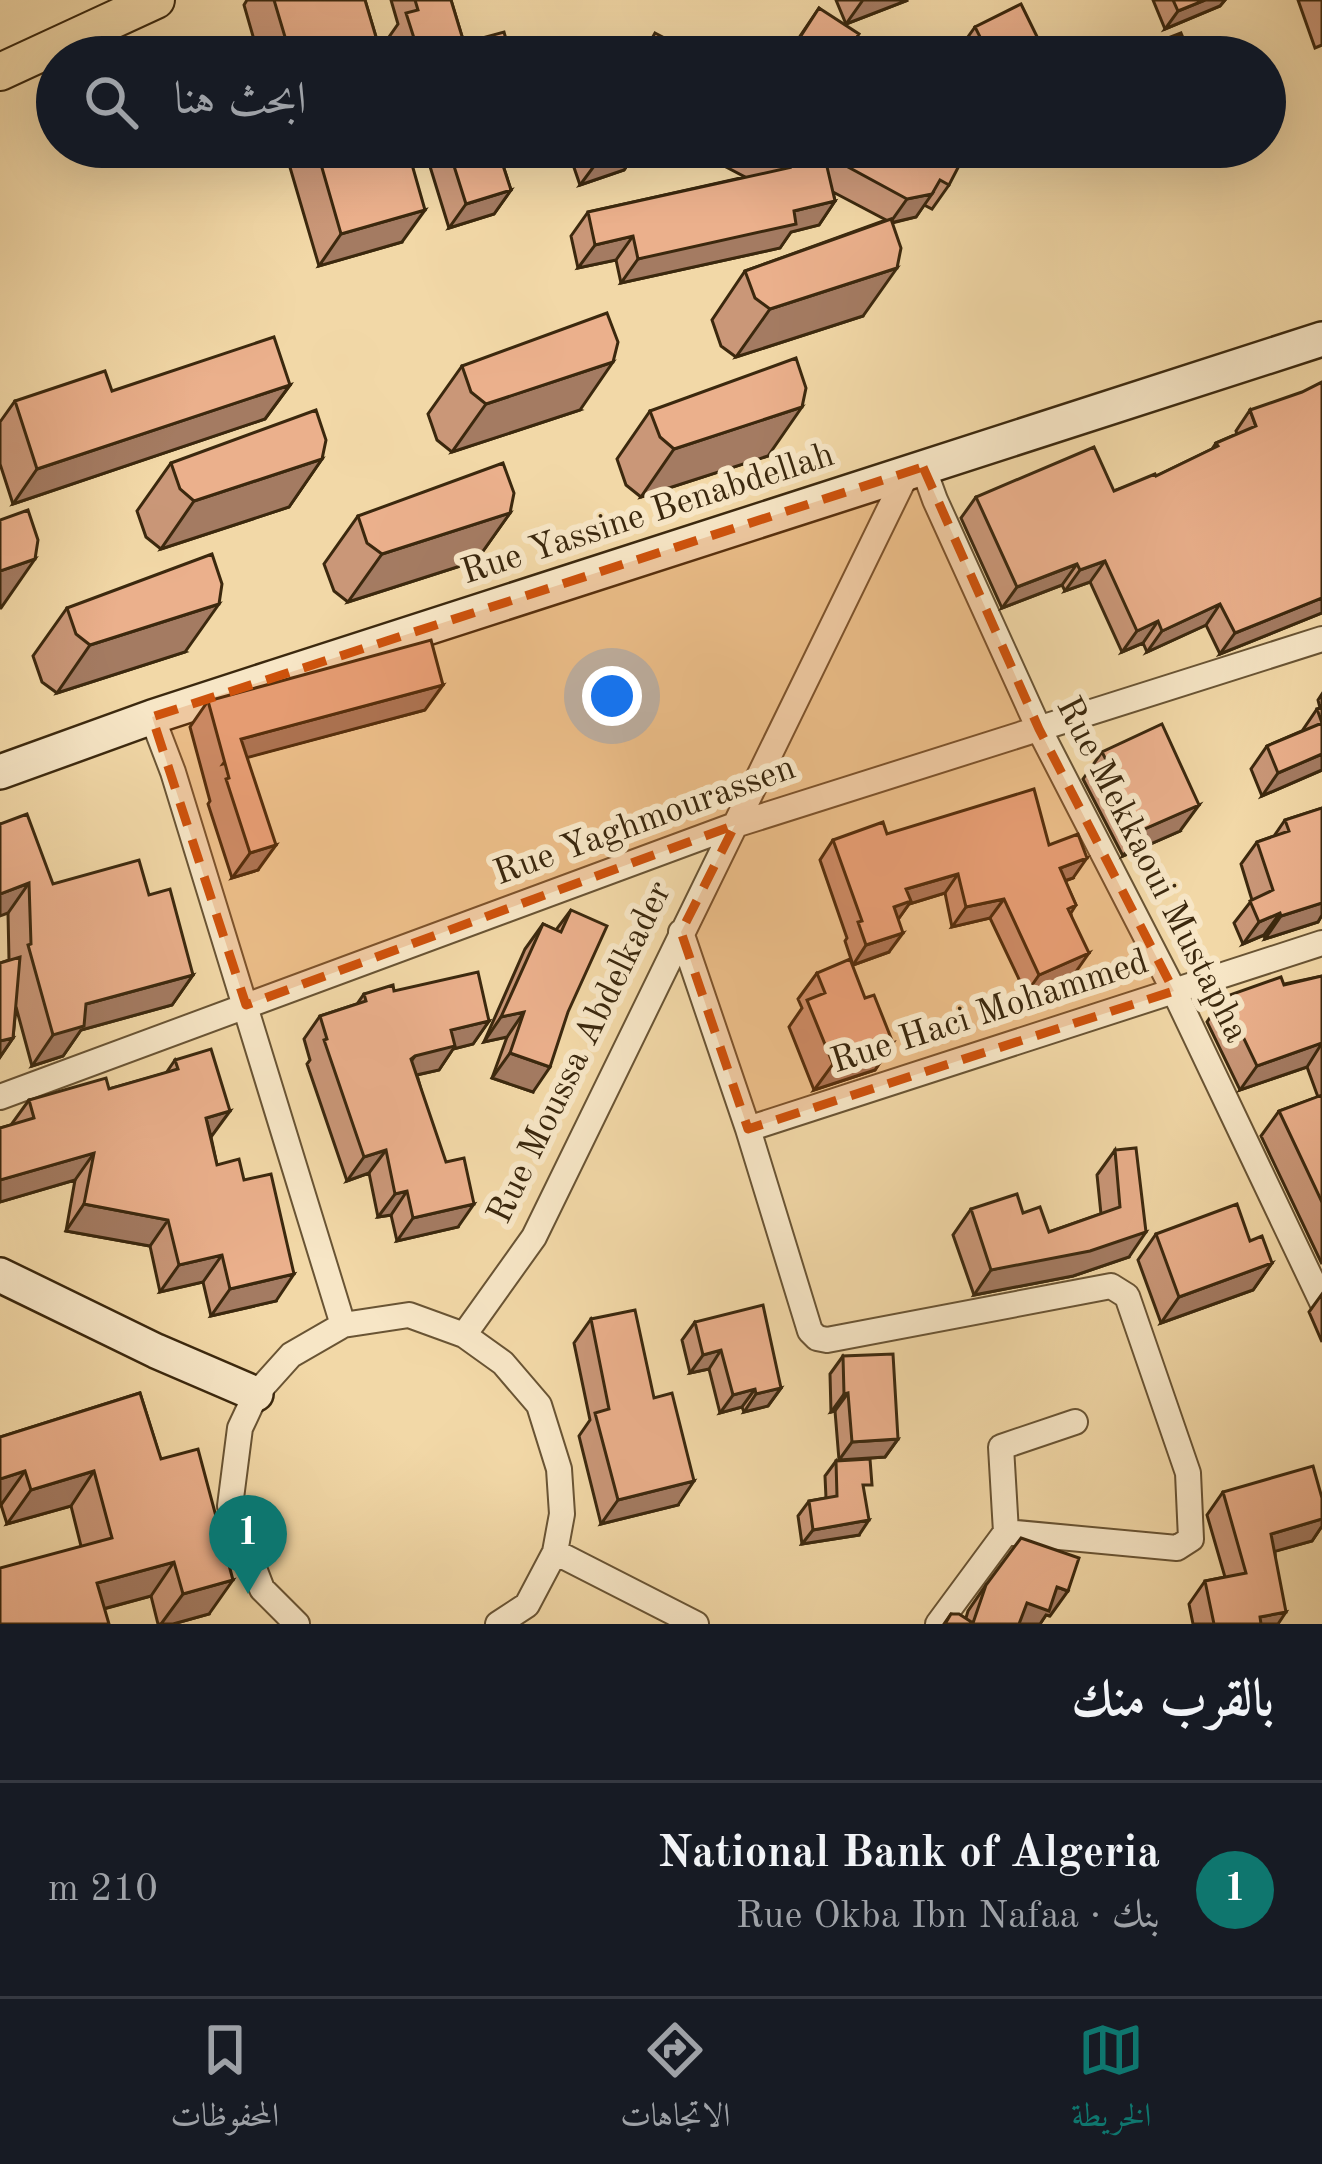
<!DOCTYPE html>
<html lang="ar">
<head>
<meta charset="utf-8">
<style>
  :root { --surface:#171b24; --page:#20242c; --text:#f1f3f6; --muted:#9ea1a6; --line:#363941; --accent:#0f766e }
  body { margin:0; font-family:"Old Standard TT",Amiri,serif; background:var(--page); color:var(--text); direction:rtl }
  .you { position:absolute; left:612px; top:696px; width:42px; height:42px; margin:-30px; border:9px solid #fff; border-radius:50%; background:#1a73e8; box-shadow:0 0 0 18px #1a73e833 }
  .badge { display:grid; place-items:center; width:78px; height:78px; border-radius:50%; background:var(--accent); color:#fff; font-size:39px; font-weight:700 }
  .pin { position:absolute; translate:-50% -99px; filter:drop-shadow(0 3px 6px #0008) }
  .pin::after { content:''; position:absolute; top:63px; width:42px; height:36px; background:inherit; clip-path:polygon(0 0,100% 0,50% 100%) }
  .list { margin:0; padding:0; list-style:none }
  h2 { display:flex; justify-content:space-between; align-items:center; height:156px; margin:0; padding:0 48px; font-size:51px }
  h2 small { font-size:39px; font-weight:400; color:var(--muted) }
  .list li { display:grid; grid-template-columns:78px 1fr auto; gap:36px; align-items:center; box-sizing:border-box; height:216px; padding:0 48px; border-top:3px solid var(--line) }
  .list b { display:block; font-size:45px; white-space:nowrap }
  .list p { margin:0; font-size:39px; white-space:nowrap; color:var(--muted) }
  .list em { font-size:39px; font-style:normal; color:var(--muted) }
  .icon { flex:none; width:66px; height:66px; fill:none; stroke:currentColor; stroke-width:2; stroke-linecap:round; stroke-linejoin:round }
  .map { position:relative; flex:none; width:1322px; height:1624px; overflow:hidden; direction:ltr }
  .search { position:absolute; background:var(--surface); box-shadow:0 12px 48px #0002; left:36px; right:36px; top:36px; height:132px; display:flex; align-items:center; gap:30px; box-sizing:border-box; padding:0 42px; border-radius:66px; color:var(--muted); font-size:45px }
  .sheet { height:372px; background:var(--surface) }
  nav { display:flex; justify-content:space-around; align-items:center; box-sizing:border-box; height:168px; border-top:3px solid var(--line); background:var(--surface); font-size:33px; color:var(--muted) }
  nav a { display:grid; justify-items:center; gap:6px }
  nav .on { color:var(--accent) }
  .map>svg:first-child { display:block }
  .lines { fill:none; stroke-linecap:round; stroke-linejoin:round }
  .street-casing { stroke:#695434; stroke-width:28 }
  .secondary-casing { stroke:#3b280e; stroke-width:38 }
  .primary-casing { stroke:#3b280e; stroke-width:40 }
  .street { stroke:#f7e6c6; stroke-width:24 }
  .secondary { stroke:#f7e6c6; stroke-width:33 }
  .primary { stroke:#f2d8a7; stroke-width:36 }
  .wall { fill:#ca9778; stroke:#3b280e; stroke-width:3 }
  .shaded-wall { fill:#a47b62; stroke:#3b280e; stroke-width:3 }
  .building { fill:#ebb08c; stroke:#3b280e; stroke-width:3 }
  .marked { fill:#ce520c; fill-opacity:0.2; stroke:#ce520c; stroke-width:9; stroke-dasharray:24 15; stroke-linejoin:round }
  .labels { text-anchor:middle; dominant-baseline:central; stroke-width:12; stroke-linejoin:round; paint-order:stroke }
  .street-label { font-size:36px; fill:#3b280e; stroke:#f7e6c6 }
</style>
</head>
<body>
<div class="map">
<svg width="1322" height="1624" viewBox="0 0 1322 1624">
  <rect width="100%" height="100%" fill="#f2d8a7"/>
  <filter id="stains"><feTurbulence type="fractalNoise" baseFrequency=".00167" numOctaves="4"/><feColorMatrix values="0 0 0 0 .2 0 0 0 0 .09 0 0 0 0 .02 0 0 0 .5 -.17"/></filter>
  <radialGradient id="worn" r=".72"><stop offset=".6" stop-color="#630" stop-opacity="0"/><stop offset="1" stop-color="#630" stop-opacity=".3"/></radialGradient>
  <g class="lines">
    <g class="street-casing">
      <path id="street" d="M923,467l12,33 104,229 135,262 148,311
        M152,717l21,55 170,553
        M681,932l67,197 62,202 7,7 10,2 284,-54 16,10 61,177 3,66 -14,9 -171,-16 -5,-85 74,-25
        M0,1097l735,-272 587,-186
        M748,1129l574,-186
        M464,1335l70,-98 374,-766
        M555,1552l141,72
        M297,1624l-35,-35 -32,-83 10,-78 16,-34 35,-39 52,-30 66,-10 55,20 39,28 36,42 20,64 3,45 -7,38 -28,53 -29,19
        M938,1624l68,-92"/>
    </g>
    <g class="secondary-casing">
      <path id="secondary" d="M0,772l152,-55 123,-40 1047,-338
        M0,1275l156,76 100,43"/>
    </g>
    <g class="primary-casing">
      <path id="primary" d="M0,72l156,-72"/>
    </g>
    <use href="#street" class="street"/>
    <use href="#secondary" class="secondary"/>
    <use href="#primary" class="primary"/>
  </g>
  <path class="wall" d="M247,0h118l17,57h-123l-15,-52z
    M391,0h60l13,43 47,14h-115l-7,-20 9,-13z
    M836,0h72l-62,24z
    M1153,0h72l-5,6 -55,23z
    M1298,0h24v45l-7,3z
    M819,8l35,33 27,16h-95z
    M975,27l72,30h-83l-4,-9z
    M284,147h123l-5,95 -83,24z
    M424,147h73l14,43 -17,24 -45,14z
    M567,147h73l-16,23 -44,15z
    M688,147h255l6,38 -17,24 -8,-4 -8,12 -24,6 -29,93 -127,41 -15,-11 -9,-26 33,-49 141,-51 -53,-28 2,9 -16,24 -28,7 -11,16 -159,35 -5,-23 -38,8 -7,-32 17,-24 157,-35z
    M1035,147h37l-32,13z
    M462,366l118,44 -128,42 -15,-12 -9,-26z
    M290,385l-25,34 -252,85 -13,-40v-42l15,-21z
    M1250,410l72,203 -102,41 -14,-29 -59,27 -4,-9 -21,9 -32,-70 -25,9 -3,-6 -60,23 -41,-90 15,-21 138,-6 42,-15 56,-27 4,-6 21,-9 -1,-3z
    M650,411l118,45 -127,41 -15,-12 -9,-26z
    M322,459l-33,48 -128,42 -15,-12 -9,-26 34,-48z
    M510,513l-34,48 -128,41 -14,-11 -10,-27 34,-48z
    M67,608l118,44 -128,41 -15,-11 -9,-26z
    M1322,694v76l-60,26 -11,-27 16,-23 35,-15 15,-22 3,-1 -2,-8z
    M208,701l217,9 -178,47 11,113 -26,8 -24,-74 2,-3 -20,-74z
    M1102,752l78,79 -57,25 -40,-77z
    M1322,808v107l-4,7 -53,17 -1,-4 -21,9 -9,-21 18,-23 -11,-36 16,-22 17,-6 11,-16z
    M0,824l53,60 96,11 44,80 -21,30 -91,25 -18,26 -31,10 -16,-59 -3,31 -13,19v-94l9,-3 -1,-47z
    M887,834l162,11 24,33 -8,3 11,24 -5,8 4,60 -49,21 -36,-76 -38,9 -7,-34 -36,11 -11,15 -9,33 -36,13 -8,-24 2,-3 -27,-78 13,-20z
    M571,910l-38,182 -41,-14 15,-41 -23,5 41,-93 18,-25 13,6z
    M817,973l76,70 -18,27 -61,20 -25,-63 13,-19 -4,-9z
    M1322,976v288l-61,-128 18,-25 39,-14 -11,-30 -67,23 -33,-68 17,-25z
    M394,991l95,30 -16,23 -20,5 -14,21 -22,5 41,152 -61,14 -6,-26 -13,2 -9,-44 -22,8 -40,-117 3,-4 -6,-21 16,-23 37,-12 7,-10z
    M175,1060l36,77 6,28 59,136 -65,15 -8,-34 -43,10 -10,-46 -84,-15 9,-51 -75,22v-74l11,-3 18,-25 80,-11 57,-16z
    M1115,1150l14,107 -56,19 -99,19 -21,-60 18,-26 52,4 26,19 52,-18 -4,-39z
    M1156,1234l94,7 22,22 -19,27 -92,33 -23,-63z
    M1322,1294v48l-13,-30z
    M591,1319l87,186 -77,19 -22,-88 11,-16 -16,-77z
    M695,1322l86,66 -13,18 -24,6 -2,-5 -22,6 -11,-44 -19,4 -8,-33z
    M843,1356l55,83 -13,18 -46,3 -4,-49 -4,1 -1,-38z
    M140,1393l69,221 -36,10h-15l-7,-28 -47,13 -23,-63 -10,-40 -64,18 -6,-19 -1,-68z
    M836,1461l23,74 -57,9 -4,-28 11,-15 17,-3 -1,-22z
    M1223,1492l99,27v7l-10,15 -37,10 3,73h-85l-4,-20 16,-23 20,-4 -18,-62z
    M986,1585l64,31 -4,-1 -6,9h-96l7,-10 15,4 2,-7z"/>
  <path class="shaded-wall" d="M863,0h45l-62,24z
    M1205,0h20l-5,6 -55,23 13,-18z
    M640,147l-16,23 -44,15 17,-23z
    M1049,147h23l-32,13z
    M511,190l-17,24 -45,14 17,-24z
    M932,194l-16,23 -26,6 17,-24z
    M835,201l-16,24 -28,7 -11,16 -159,35 17,-24 156,-48z
    M425,210l-23,32 -83,24 22,-32z
    M633,236l-17,24 -38,8 17,-23z
    M897,268l-34,48 -127,41 34,-48z
    M613,362l-33,48 -128,42 34,-48z
    M290,385l-25,34 -252,85 24,-35z
    M802,407l-34,49 -127,41 33,-48z
    M322,459l-33,48 -128,42 33,-48z
    M510,513l-34,48 -128,41 34,-48z
    M35,559l-34,49h-1v-37z
    M1105,561l-15,21 -25,9 15,-21z
    M1077,564l-15,21 -60,23 15,-21z
    M1322,598v15l-102,41 15,-21z
    M219,604l-34,48 -128,41 33,-48z
    M1220,604l-14,21 -59,27 15,-21z
    M1158,621l-15,22 -21,9 15,-21z
    M443,685l-18,25 -202,54 18,-25z
    M1322,754v16l-60,26 16,-23z
    M1199,805l-19,26 -57,25 19,-26z
    M276,845l-18,25 -26,8 18,-25z
    M1087,858l-14,20 -27,9 14,-19z
    M958,874l-13,19 -36,11 -12,17 -16,6 25,-38z
    M29,883l-21,30 -8,3v-22z
    M1004,899l-14,19 -38,9 14,-20z
    M1322,903v12l-4,7 -53,17 16,-23z
    M1280,913l-16,22 -21,9 16,-22z
    M903,933l-14,19 -36,13 13,-20z
    M1089,953l-14,20 -49,21 13,-19z
    M193,975l-21,30 -91,25 -18,26 -31,10 21,-31 33,-31z
    M524,1012l-17,25 -23,5 17,-25z
    M489,1021l-16,23 -20,5 -14,21 -41,9 17,-23 36,-26z
    M13,1038l-13,19v-16z
    M893,1043l-18,27 -61,20 19,-26z
    M1322,1043l-15,24 -67,23 17,-24z
    M510,1053l40,14 -17,25 -41,-14z
    M230,1111l-19,26 -5,-19z
    M386,1150l-17,23 -22,8 17,-24z
    M94,1153l-19,27 -75,22v-22z
    M407,1191l-16,24 -13,2 17,-23z
    M84,1204l84,16 -18,26 -84,-15z
    M474,1204l-16,23 -61,14 16,-23z
    M1146,1232l-17,25 -56,19 -99,19 17,-25z
    M222,1255l-19,27 -43,10 19,-27z
    M1272,1263l-19,27 -92,33 18,-26z
    M294,1274l-18,27 -65,15 19,-27z
    M721,1350l-12,19 -19,4 13,-18z
    M781,1388l-13,18 -24,6 12,-18z
    M755,1389l-13,18 -22,6 13,-18z
    M848,1393l-13,18 -4,1 13,-18z
    M898,1439l-13,18 -46,3 13,-18z
    M25,1471l-24,34 -1,1v-27z
    M94,1471l-23,35 -64,18 24,-34z
    M694,1481l-16,24 -77,19 17,-24z
    M1322,1519v7l-10,15 -57,16 16,-23z
    M869,1520l-10,15 -57,9 11,-14z
    M174,1562l-23,34 -78,21 24,-34z
    M233,1580l-24,34 -36,10h-12l22,-30z
    M1057,1587l11,4 -18,25 -4,-1 -6,9h-28l15,-21z
    M1286,1612l-8,12h-23l5,-7z"/>
  <path class="building" d="M274,0h91l17,57h-91z
    M415,0h36l13,43 40,-11 7,25h-91l-14,-44 12,-3z
    M1173,0h32l-27,11z
    M1021,4l26,53h-57l-15,-30z
    M819,8l40,26 -5,7 27,16h-61l-23,-15z
    M655,33l46,24h-59z
    M1181,33l10,24h-72z
    M316,147h91l18,63 -84,24z
    M448,147h49l14,43 -45,14z
    M592,147h46l-41,15z
    M749,147h194l20,11 -14,27 -9,-5 -8,14 -25,5 -83,-45 11,47 -41,10 2,13 -158,35 -5,-23 -38,9 -7,-33 200,-44z
    M891,219l10,29 -4,20 -127,41 -15,-11 -10,-27z
    M607,313l11,29 -5,20 -127,42 -15,-12 -9,-26z
    M274,337l16,48 -253,84 -22,-68 90,-30 7,20z
    M796,358l10,30 -4,19 -128,42 -14,-12 -10,-26z
    M1322,382v216l-87,35 -15,-29 -58,27 -4,-10 -21,10 -32,-70 -25,9 -3,-6 -60,23 -41,-90 118,-50 20,44 41,-17 1,2 62,-30 -2,-3 40,-17 -6,-16 52,-18z
    M316,410l10,30 -4,19 -128,42 -14,-12 -9,-26z
    M503,463l11,30 -4,20 -128,41 -15,-11 -9,-27z
    M28,510l10,30 -3,19 -35,12v-51z
    M212,554l10,30 -3,20 -129,41 -14,-11 -9,-26z
    M431,640l12,45 -202,54 35,106 -26,8 -24,-74 3,-1 -21,-77z
    M1322,708v46l-44,19 -11,-27 55,-23 -5,-14z
    M1162,724l37,81 -57,25 -40,-78z
    M1034,789l15,56 29,-11 9,24 -27,10 16,37 -8,4 21,44 -50,22 -35,-76 -38,8 -8,-33 -52,15 5,12 -17,6 9,26 -37,12 -8,-23 4,-1 -29,-81 50,-18 4,12z
    M1322,808v95l-41,13 -1,-3 -21,9 -9,-21 23,-11 -16,-48 32,-11 -4,-11z
    M27,814l26,70 86,-24 10,35 21,-6 23,86 -107,29 -2,22 -31,9 -25,-90 3,-1 -2,-61 -29,11v-70z
    M571,910l36,16 -39,86 -18,55 -40,-14 14,-41 -23,5 42,-93 18,8z
    M20,957l-7,81 -13,3v-78z
    M850,959l15,39 9,-3 19,48 -60,21 -26,-64 18,-7 -8,-20z
    M478,972l11,49 -38,9 4,16 -40,10 -4,3 35,103 18,-4 10,46 -61,14 -6,-27 -12,3 -9,-44 -22,7 -40,-117 3,-1 -7,-23 46,-15 -2,-7 29,-9 1,6z
    M1322,976v67l-65,23 -33,-69 57,-20 3,8z
    M211,1049l19,62 -24,7 11,47 22,-6 5,21 27,-6 23,100 -64,15 -8,-34 -43,10 -11,-45 -84,-16 10,-51 -94,27v-52l34,-10 -5,-18 77,-22 3,11 69,-20 -3,-9z
    M1322,1095v107l-43,-91z
    M1136,1148l10,84 -56,19 -99,19 -20,-61 46,-15 6,19 17,-6 9,25 71,-25 -5,-57z
    M1237,1204l13,37 12,-5 10,27 -93,34 -23,-63z
    M763,1305l18,83 -25,6 -1,-5 -22,6 -12,-45 -18,5 -8,-33z
    M635,1310l19,88 18,-5 22,88 -76,19 -23,-87 14,-4 -18,-90z
    M893,1354l5,85 -46,3 -4,-49 -4,1 -1,-38z
    M140,1393l21,66 37,-10 35,131 -50,14 -9,-32 -77,21 12,41h-109v-56l112,-30 -18,-67 -63,19 -6,-19 -25,8v-42z
    M870,1459l2,26h-9l6,35 -56,10 -4,-29 28,-5 -1,-35z
    M1313,1466l9,32v21l-51,15 15,78 -26,5 1,7h-47l-9,-43 41,-8 -23,-81z
    M1021,1538l58,20 -11,33 -11,-4 -8,24 -22,-8 -8,21h-74l6,-10h8l14,9 13,-38z"/>
  <path class="marked" d="M923,467l116,262 135,262 -426,138 -67,-197 54,-107 -489,180 -94,-288z"/>
  <g class="labels">
    <g class="street-label">
      <text transform="translate(648 515) rotate(-18)">Rue Yassine Benabdellah</text>
      <text transform="translate(645 822) rotate(-20)">Rue Yaghmourassen</text>
      <text transform="translate(1151 870) rotate(63)">Rue Mekkaoui Mustapha</text>
      <text transform="translate(990 1013) rotate(-18)">Rue Haci Mohammed</text>
      <text transform="translate(581 1053) rotate(-64)">Rue Moussa Abdelkader</text>
    </g>
  </g>
  <rect width="100%" height="100%" filter="url(#stains)"/>
  <rect width="100%" height="100%" fill="url(#worn)"/>
</svg>
<div class="you"></div>
<div class="pin badge" style="left:248px;top:1594px">1</div>
<div class="search"><svg class="icon" aria-label="search" viewBox="0 0 24 24"><circle cx="10" cy="10" r="6"/><path d="M15 15l6 6"/></svg>ابحث هنا</div>
</div>
<section class="sheet">
<h2>بالقرب منك<small></small></h2>
<ul class="list">
<li><span class="badge">1</span><div><b>National Bank of Algeria</b><p>بنك · Rue Okba Ibn Nafaa</p></div><em>210 m</em></li>
</ul>
</section>
<nav>
<a class="on"><svg class="icon" aria-label="map" viewBox="0 0 24 24"><path d="M3 6l6-2 6 2 6-2v14l-6 2-6-2-6 2zM9 4v14M15 6v14"/></svg>الخريطة</a>
<a><svg class="icon" aria-label="directions" viewBox="0 0 24 24"><path d="M12 3l9 9-9 9-9-9zM9 14v-3h6M13 9l2 2-2 2"/></svg>الاتجاهات</a>
<a><svg class="icon" aria-label="saved" viewBox="0 0 24 24"><path d="M7 4h10v16l-5-4-5 4z"/></svg>المحفوظات</a>
</nav>
</body>
</html>
